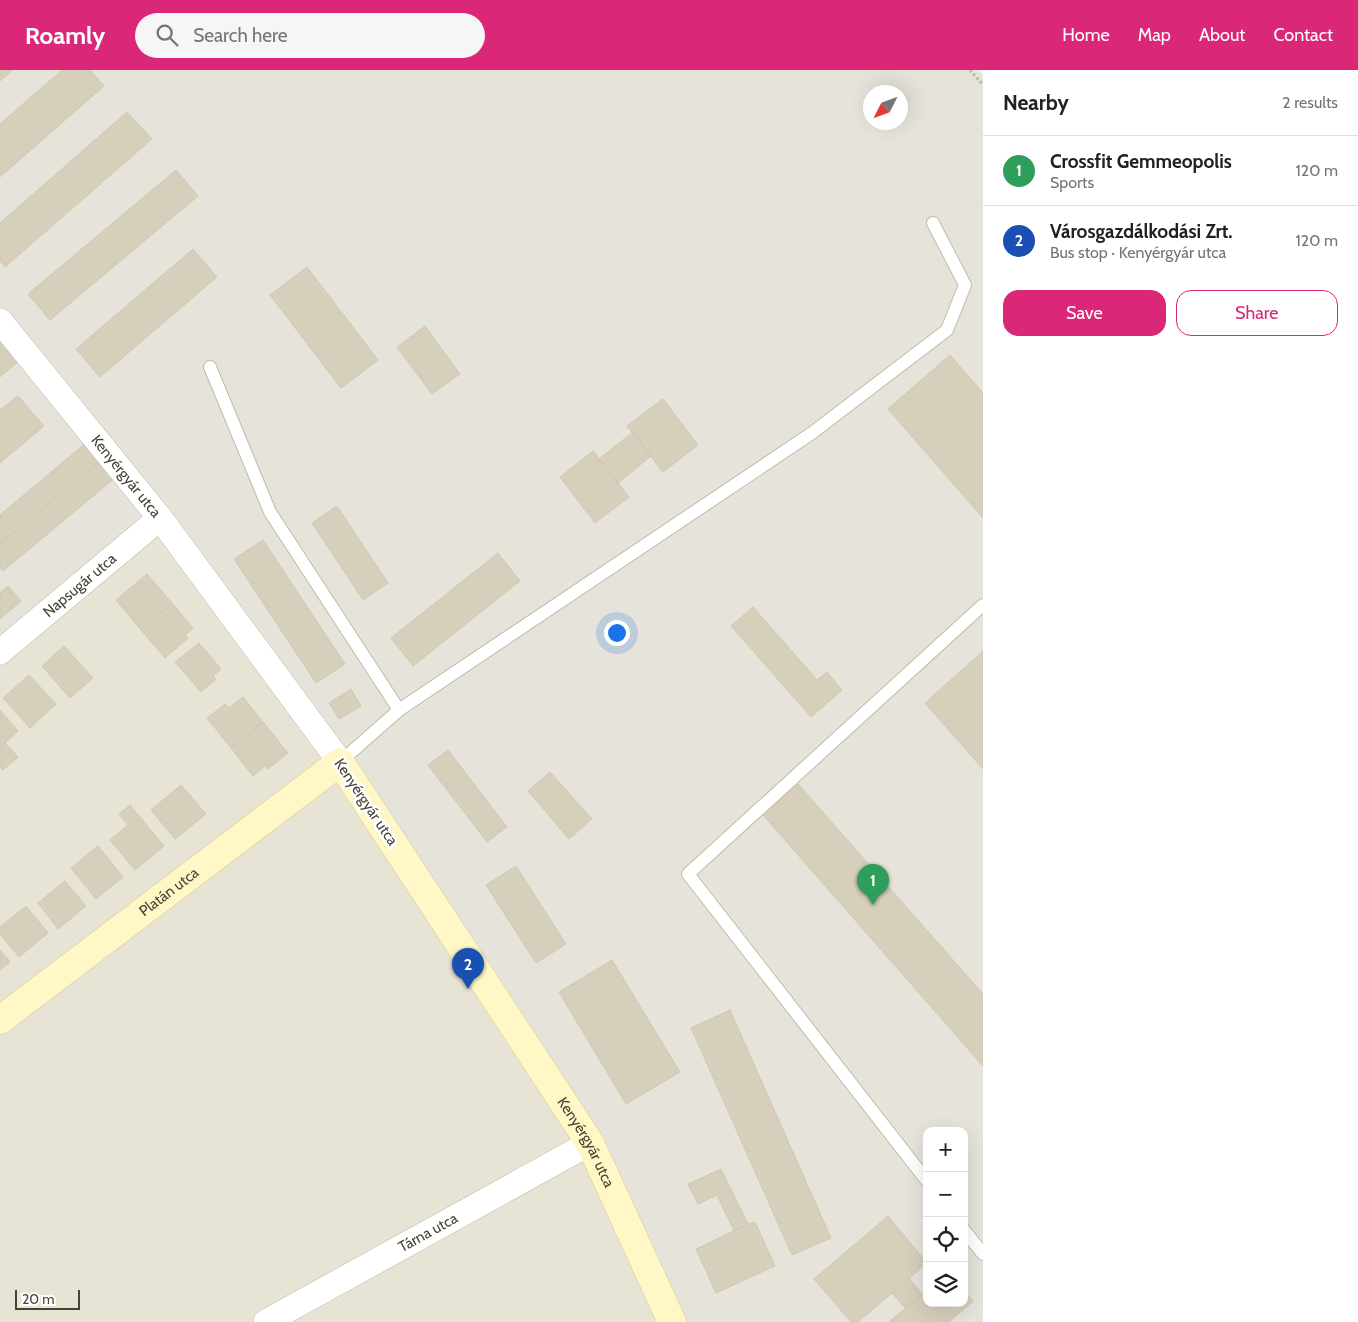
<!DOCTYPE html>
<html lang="en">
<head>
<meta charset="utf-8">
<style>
  :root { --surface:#fff; --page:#f6f6f6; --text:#202124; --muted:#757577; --line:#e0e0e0; --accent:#db2777 }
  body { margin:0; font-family:Cabin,sans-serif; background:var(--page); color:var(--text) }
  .controls { position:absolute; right:15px; bottom:15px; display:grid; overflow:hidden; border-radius:10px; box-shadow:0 5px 20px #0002 }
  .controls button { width:45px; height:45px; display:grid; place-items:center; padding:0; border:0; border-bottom:1px solid var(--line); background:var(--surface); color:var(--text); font:25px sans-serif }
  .compass { position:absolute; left:863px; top:15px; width:45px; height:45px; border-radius:50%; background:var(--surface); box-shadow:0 5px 20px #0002; rotate:228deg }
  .scale { position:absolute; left:15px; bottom:12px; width:65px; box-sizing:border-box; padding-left:5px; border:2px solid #474235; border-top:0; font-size:14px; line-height:18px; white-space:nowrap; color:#474235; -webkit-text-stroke:4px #fff; paint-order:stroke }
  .you { position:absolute; left:616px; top:562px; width:18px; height:18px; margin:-12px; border:4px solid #fff; border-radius:50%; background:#1a73e8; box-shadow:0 0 0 8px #1a73e833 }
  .badge { display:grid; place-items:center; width:32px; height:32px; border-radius:50%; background:var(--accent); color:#fff; font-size:16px; font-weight:700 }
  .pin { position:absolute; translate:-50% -41px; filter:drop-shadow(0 1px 2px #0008) }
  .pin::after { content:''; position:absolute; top:26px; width:18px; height:15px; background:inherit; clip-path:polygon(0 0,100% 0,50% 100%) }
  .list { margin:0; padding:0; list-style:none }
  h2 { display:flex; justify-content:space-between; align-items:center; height:65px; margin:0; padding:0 20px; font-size:21px }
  h2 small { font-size:16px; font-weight:400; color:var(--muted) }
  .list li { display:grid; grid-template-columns:32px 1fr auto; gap:15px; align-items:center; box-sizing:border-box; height:70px; padding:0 20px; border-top:1px solid var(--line) }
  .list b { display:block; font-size:19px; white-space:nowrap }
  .list p { margin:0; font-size:16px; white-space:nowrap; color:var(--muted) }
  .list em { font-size:16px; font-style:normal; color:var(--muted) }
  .actions { display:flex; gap:10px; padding:15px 20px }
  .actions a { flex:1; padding:11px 0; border:1px solid var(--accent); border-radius:15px; text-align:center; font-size:18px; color:var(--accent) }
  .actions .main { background:var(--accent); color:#fff }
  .icon { flex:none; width:28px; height:28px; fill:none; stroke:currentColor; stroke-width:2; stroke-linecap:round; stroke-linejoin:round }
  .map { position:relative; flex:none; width:983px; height:1252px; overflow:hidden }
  header { display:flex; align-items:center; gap:30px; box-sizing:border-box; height:70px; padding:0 25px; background:var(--accent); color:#fff }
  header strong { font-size:24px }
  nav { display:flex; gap:28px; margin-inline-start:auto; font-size:18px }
  .search { width:350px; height:45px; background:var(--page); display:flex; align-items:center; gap:12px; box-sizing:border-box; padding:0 18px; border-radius:28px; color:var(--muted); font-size:19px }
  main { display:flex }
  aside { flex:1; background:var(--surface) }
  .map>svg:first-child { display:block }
  .residential { fill:#e8e4d5 }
  .industrial { fill:#e6e3db; fill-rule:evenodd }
  .building { fill:#d6cfbc; stroke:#d1c8af }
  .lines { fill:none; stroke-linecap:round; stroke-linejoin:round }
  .lane-casing { stroke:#c0bba9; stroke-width:14 }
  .street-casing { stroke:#c0bba9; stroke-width:26 }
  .secondary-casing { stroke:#d5cc95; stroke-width:29 }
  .path { stroke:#c2b99a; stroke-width:3; stroke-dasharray:2.5 2.5; stroke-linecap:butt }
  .lane { stroke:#fff; stroke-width:12 }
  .street { stroke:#fff; stroke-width:25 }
  .secondary { stroke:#fff8c6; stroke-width:28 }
  .labels { text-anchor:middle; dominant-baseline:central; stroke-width:5; stroke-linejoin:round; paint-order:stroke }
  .street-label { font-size:15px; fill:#474235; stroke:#fff }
</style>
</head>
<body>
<header>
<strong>Roamly</strong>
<div class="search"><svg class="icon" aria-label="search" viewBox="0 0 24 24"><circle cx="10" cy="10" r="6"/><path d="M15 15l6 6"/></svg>Search here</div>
<nav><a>Home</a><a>Map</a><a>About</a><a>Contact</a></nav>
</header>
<main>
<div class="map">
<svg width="983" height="1252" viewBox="0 0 983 1252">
  <rect width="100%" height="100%" fill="#f4f2e7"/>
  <path class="residential" d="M160,448l430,625 82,179h-672v-711l20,25z"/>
  <path class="industrial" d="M0,0h978l5,5v1247h-311l-82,-179 -429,-624 -141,117 -20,-25zM871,22h30v30h-30zM927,1061h37v172h-37z"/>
  <path class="building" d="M0,0h13l-13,11z
    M62,0h28l14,16 -104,91v-53z
    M127,42l25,27 -147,128 -5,-6v-38z
    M176,100l22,26 -148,124 -22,-26z
    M193,179l24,28 -117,100 -24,-28z
    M307,197l71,93 -37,28 -71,-93z
    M425,256l35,48 -28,20 -35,-47z
    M0,264l21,25 -21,18z
    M950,285l33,38v125l-95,-109z
    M18,326l26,30 -44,37v-53z
    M663,329l35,46 -35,27 -36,-46z
    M633,362l18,24 -33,27 -19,-24z
    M87,372l14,18 -101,84v-29z
    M593,381l36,46 -34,26 -35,-46z
    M101,390l15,17 -113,94 -3,-4v-23z
    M337,436l51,77 -25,17 -51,-77z
    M263,470l82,124 -29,19 -82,-124z
    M498,483l22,28 -107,85 -22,-28z
    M147,504l25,29 -31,27 -25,-30z
    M8,516l13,15 -21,18v-26z
    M172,533l21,25 -8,7 3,3 -23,20 -24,-28z
    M753,537l64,73 10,-8 15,18 -31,27 -80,-91z
    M199,573l22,26 -8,7 3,3 -15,13 -26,-30z
    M64,576l29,32 -23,20 -28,-32z
    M983,581v118l-58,-66z
    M29,605l27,29 -26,24 -27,-30z
    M351,619l10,17 -22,13 -10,-16z
    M243,627l20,25 -32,26 -24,-30 18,-14 4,4z
    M0,640l18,21 -13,12 13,14 -15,13 -3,-3z
    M263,652l25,31 -20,16 -3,-3 -12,10 -22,-28z
    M448,680l59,77 -20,15 -59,-77z
    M550,702l42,47 -23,20 -41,-48z
    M798,714l185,210v72l-220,-251z
    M181,715l25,29 -31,25 -24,-29z
    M130,735l34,41 -29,24 -25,-30 18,-15 -9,-11z
    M98,776l25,31 -27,22 -25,-31z
    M516,796l50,78 -30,19 -50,-78z
    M65,811l21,25 -28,23 -20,-26z
    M26,836l22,27 -29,24 -19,-23v-7z
    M0,880l10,12 -10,8z
    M612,890l68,112 -54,32 -67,-112z
    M730,940l101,228 -39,17 -101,-227z
    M721,1099l27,55 -14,7 -17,-36 -19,9 -10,-20z
    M888,1146l39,47 -69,59h-7l-37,-43z
    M755,1152l20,44 -59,27 -20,-44 52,-25z
    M909,1208l13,16 -17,14 -13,-15z
    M927,1220v13h37v-12l9,10 -24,21h-60z"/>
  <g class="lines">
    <g class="lane-casing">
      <path id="lane" d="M210,297l60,145 129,198
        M340,692l59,-52 413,-277 135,-103 18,-45 -32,-62
        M927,1111l-239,-307 295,-269
        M964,1160l19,24"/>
    </g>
    <g class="street-casing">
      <g id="street">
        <path id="s1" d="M0,251l160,197 180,244"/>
        <path id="s2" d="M0,582l160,-134"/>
        <path id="s3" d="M266,1252l324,-179"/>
      </g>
    </g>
    <g class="secondary-casing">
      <g id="secondary">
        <path id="s4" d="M0,950l340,-258 250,381 82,179"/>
      </g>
    </g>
    <path class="path" d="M970,0l13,15"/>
    <use href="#lane" class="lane"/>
    <use href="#street" class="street"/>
    <use href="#secondary" class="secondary"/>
  </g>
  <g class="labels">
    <g class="street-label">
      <text stroke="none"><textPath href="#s1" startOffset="200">Kenyérgyár utca</textPath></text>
      <text stroke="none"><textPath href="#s2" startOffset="104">Napsugár utca</textPath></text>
      <text transform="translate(366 732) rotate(56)">Kenyérgyár utca</text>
      <text stroke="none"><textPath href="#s4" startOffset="212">Platán utca</textPath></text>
      <text stroke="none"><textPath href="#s4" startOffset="880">Kenyérgyár utca</textPath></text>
      <text stroke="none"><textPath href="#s3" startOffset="185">Tárna utca</textPath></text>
    </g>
  </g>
</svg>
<div class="controls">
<button>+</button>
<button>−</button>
<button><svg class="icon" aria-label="locate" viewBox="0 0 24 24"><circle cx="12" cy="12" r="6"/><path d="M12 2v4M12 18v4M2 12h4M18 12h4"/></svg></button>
<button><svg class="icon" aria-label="layers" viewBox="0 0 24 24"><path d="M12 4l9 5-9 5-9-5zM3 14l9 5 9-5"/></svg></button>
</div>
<svg class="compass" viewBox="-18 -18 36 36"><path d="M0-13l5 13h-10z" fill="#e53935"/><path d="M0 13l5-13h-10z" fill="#757577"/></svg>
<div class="scale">20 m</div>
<div class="you"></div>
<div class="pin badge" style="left:873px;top:835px;background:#2e9e5b">1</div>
<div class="pin badge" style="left:468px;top:919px;background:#1a4fb4">2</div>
</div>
<aside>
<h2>Nearby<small>2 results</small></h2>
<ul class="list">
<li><span class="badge" style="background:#2e9e5b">1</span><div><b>Crossfit Gemmeopolis</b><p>Sports</p></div><em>120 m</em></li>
<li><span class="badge" style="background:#1a4fb4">2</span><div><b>Városgazdálkodási Zrt.</b><p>Bus stop · Kenyérgyár utca</p></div><em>120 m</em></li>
</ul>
<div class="actions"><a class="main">Save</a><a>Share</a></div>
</aside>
</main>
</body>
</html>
